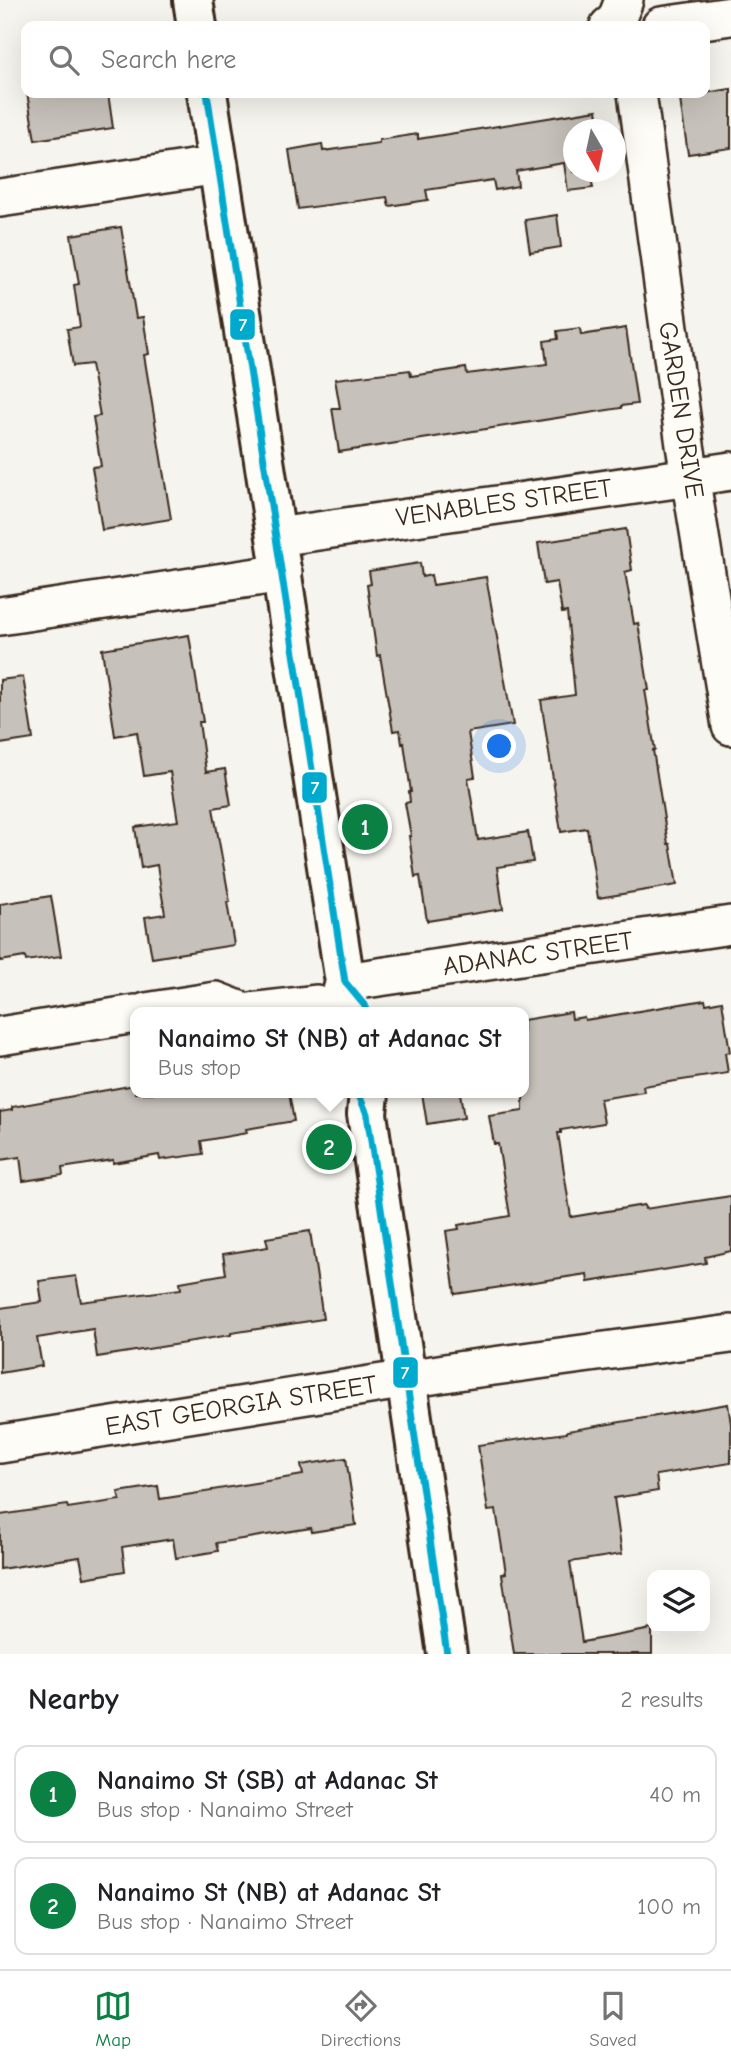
<!DOCTYPE html>
<html lang="en">
<head>
<meta charset="utf-8">
<style>
  :root { --surface:#fff; --page:#f6f6f6; --text:#202124; --muted:#757577; --line:#e0e0e0; --accent:#0b8043 }
  body { margin:0; font-family:"Comic Neue",sans-serif; background:var(--page); color:var(--text) }
  .controls { position:absolute; right:21px; bottom:21px; display:grid; overflow:hidden; border-radius:14px; box-shadow:0 7px 28px #0002 }
  .controls button { width:63px; height:63px; display:grid; place-items:center; padding:0; border:0; border-bottom:2px solid var(--line); background:var(--surface); color:var(--text); font:35px sans-serif }
  .compass { position:absolute; left:563px; top:119px; width:63px; height:63px; border-radius:50%; background:var(--surface); box-shadow:0 7px 28px #0002; rotate:171deg }
  .you { position:absolute; left:500px; top:747px; width:24px; height:24px; margin:-18px; border:5px solid #fff; border-radius:50%; background:#1a73e8; box-shadow:0 0 0 10px #1a73e833 }
  .badge { display:grid; place-items:center; width:46px; height:46px; border-radius:50%; background:var(--accent); color:#fff; font-size:23px; font-weight:700 }
  .pin { position:absolute; translate:-50% -50%; border:4px solid #fff; box-shadow:0 2px 7px #0006 }
  .popup { position:absolute; left:130px; top:1007px; width:399px; height:91px; box-sizing:border-box; display:grid; place-content:center; border-radius:14px; background:var(--surface); filter:drop-shadow(0 2px 5px #0005); font-size:23px; white-space:nowrap; color:var(--muted) }
  .popup b { font-size:26px; color:var(--text) }
  .popup::after { content:''; position:absolute; left:50%; top:100%; margin-left:-14px; border:14px solid transparent; border-top-color:var(--surface) }
  .list { margin:0; padding:0; list-style:none }
  h2 { display:flex; justify-content:space-between; align-items:center; height:91px; margin:0; padding:0 28px; font-size:30px }
  h2 small { font-size:23px; font-weight:400; color:var(--muted) }
  .list li { display:grid; grid-template-columns:46px 1fr auto; gap:21px; align-items:center; box-sizing:border-box; height:98px; margin:0 14px 14px; padding:0 14px; border:2px solid var(--line); border-radius:14px }
  .list b { display:block; font-size:26px; white-space:nowrap }
  .list p { margin:0; font-size:23px; white-space:nowrap; color:var(--muted) }
  .list em { font-size:23px; font-style:normal; color:var(--muted) }
  .icon { flex:none; width:38px; height:38px; fill:none; stroke:currentColor; stroke-width:2; stroke-linecap:round; stroke-linejoin:round }
  .map { position:relative; flex:none; width:731px; height:1654px; overflow:hidden }
  .search { position:absolute; background:var(--surface); box-shadow:0 7px 28px #0002; left:21px; right:21px; top:21px; height:77px; display:flex; align-items:center; gap:18px; box-sizing:border-box; padding:0 24px; border-radius:14px; color:var(--muted); font-size:26px }
  .sheet { height:315px; background:var(--surface) }
  nav { display:flex; justify-content:space-around; align-items:center; box-sizing:border-box; height:98px; border-top:2px solid var(--line); background:var(--surface); font-size:19px; color:var(--muted) }
  nav a { display:grid; justify-items:center; gap:4px }
  nav .on { color:var(--accent) }
  .map>svg:first-child { display:block }
  .building { fill:#c7c1bb; stroke:#3b2a1e; stroke-width:2 }
  .lines { fill:none; stroke-linecap:round; stroke-linejoin:round }
  .minor-casing { stroke:#3b2a1e; stroke-width:42 }
  .major-casing { stroke:#3b2a1e; stroke-width:44 }
  .minor { stroke:#fdfcf7; stroke-width:37 }
  .major { stroke:#fdfcf7; stroke-width:38 }
  .bus-1-casing { stroke:#fdfcf7; stroke-width:12 }
  .bus-1 { stroke:#00a9ce; stroke-width:7 }
  .labels { text-anchor:middle; dominant-baseline:central; stroke-width:5; stroke-linejoin:round; paint-order:stroke }
  .street-label { font-size:26px; fill:#3b2a1e; stroke:#fdfcf7 }
  .line-badge { stroke:#fdfcf7; stroke-width:2.5 }
  .badge-label { font-size:19px; text-anchor:middle; font-weight:bold; fill:#fff }
</style>
</head>
<body>
<div class="map">
<svg width="731" height="1654" viewBox="0 0 731 1654">
  <rect width="100%" height="100%" fill="#f5f4ee"/>
  <filter id="ink" filterUnits="userSpaceOnUse"><feTurbulence type="fractalNoise" baseFrequency=".0143" numOctaves="2"/><feDisplacementMap in="SourceGraphic" scale="14" xChannelSelector="R" yChannelSelector="G"/><feConvolveMatrix kernelMatrix="1 2 1 2 8 2 1 2 1" color-interpolation-filters="sRGB"/></filter>
  <g filter="url(#ink)">
    <path class="building" d="M731,89v59l-43,6 -9,-61h26z
      M27,93h81l5,35 -78,12z
      M597,110l3,20h-27v42h33l1,4 -16,1 2,11 -25,3 -4,-28 -48,8 2,15 -23,4 -2,-10 -67,10 2,10 -39,6 -2,-9 -89,12 -9,-59 33,-6 1,7 56,-8v-3l39,-6v5z
      M557,215l4,32 -31,5 -5,-32z
      M121,227l15,91 7,-1 6,37 -5,1 27,164 -69,11 -10,-63 9,-1 -8,-49 7,-1 -9,-52 -18,2 -6,-37 13,-2 -6,-42 5,-1 -8,-49z
      M580,328l1,7 45,-7 11,76 -16,2v2l-282,44 -7,-44h8l-5,-29 75,-9 1,6 55,-8 1,6 80,-10 -3,-23 14,-2 -1,-8z
      M626,529l6,41 -7,2 9,52 4,-1 11,67h-4l10,60h-2l15,94h2l7,41 -79,13 -11,-70 -26,4 -20,-132 34,-5 -8,-83 -5,1 -5,-31 -13,2 -6,-41z
      M420,563l2,14 9,-2 2,10 53,-8 27,148 -45,7 7,45 -7,1 10,62 50,-8 5,30 -36,5 6,42 -76,12 -7,-45 -5,1 -6,-41h2l-6,-33 5,-1 -1,-10h2l-7,-49 -2,1 -2,-14 -7,1 -13,-76 -3,1 -10,-71 4,-1 -2,-13z
      M189,635l14,87h-4l7,50 19,-3 6,36 -18,3 17,94h-3l7,43 -82,13 -7,-41 20,-3 -8,-49 -16,3 -6,-41 43,-6 -8,-49 -26,4 -7,-44 -22,4 -13,-87z
      M23,677l10,62 -33,5v-64z
      M51,896l10,60 -35,5 -1,-4 -25,4v-57z
      M705,1000l1,4 16,-3 8,51 -5,1 3,20 -85,13 1,6 -44,7 4,24 -43,7v3h-3l13,84 73,-12 1,4 86,-13v55l-26,6 1,6 -118,19 -1,-8 -132,20 -9,-63 13,-2 -1,-4 52,-9 -12,-72h-4l-5,-28 34,-5v-91l48,-8 1,7 12,-2 1,3z
      M135,1085v8h154l5,28 -48,8 1,4 -46,8 2,13 -43,6 -1,-5 -46,8v-3l-51,8 1,7 -40,6 -3,-24 -20,3v-48l12,-2v-3z
      M422,1093h38l4,25 -37,6z
      M310,1231l13,88 -92,14v2l-45,7v1l-89,14 -4,-28 -56,9 5,28 -42,7v-65l42,-6 -3,-21 37,-5 5,26 100,-13 -1,-7 46,-8 -3,-20 45,-7 -2,-9z
      M728,1404l3,20v39l-75,12 2,16 -44,7 8,56 -52,8 12,80 70,-13v25h-138l-12,-80 4,-1 -10,-63 -8,1 -10,-66 89,-12v-2z
      M346,1458l10,67 -44,7 -1,-4 -95,15 2,8 -42,7 -3,-19 -51,8 3,24 -41,7 -4,-21 -80,12v-54l67,-10 1,3 52,-8 -2,-8 40,-6 2,13 52,-8v-1l91,-15 -2,-10z"/>
    <g class="lines">
      <g class="minor-casing">
        <path id="minor" d="M609,26l7,-5 8,-21
          M661,26l70,-10
          M637,93l48,352 46,281
          M0,198l219,-33
          M277,537l454,-66
          M0,616l283,-43
          M345,982l386,-57
          M146,1012l70,-11 28,11
          M249,1012l67,-8 20,6
          M0,1036l135,-22
          M0,1444l464,-74 267,-36"/>
      </g>
      <g class="major-casing">
        <path id="major" d="M193,0l4,26
          M207,93l138,889 -8,30
          M369,1093l-2,21 80,540"/>
      </g>
      <use href="#minor" class="minor"/>
      <use href="#major" class="major"/>
      <g class="bus-1-casing">
        <path id="bus-1" d="M207,93l138,889 20,24 1,6
          M358,1093l9,21 80,540"/>
      </g>
      <use href="#bus-1" class="bus-1"/>
    </g>
  </g>
  <g class="labels">
    <g class="street-label">
      <text transform="translate(681 410) rotate(81)">GARDEN DRIVE</text>
      <text transform="translate(504 503) rotate(-8)">VENABLES STREET</text>
      <text transform="translate(538 954) rotate(-8)">ADANAC STREET</text>
      <text transform="translate(241 1406) rotate(-9)">EAST GEORGIA STREET</text>
    </g>
  </g>
  <g class="line-badge">
    <rect x="229" y="308" width="27" height="33" rx="7" fill="#00a9ce"/>
    <rect x="301" y="771" width="27" height="33" rx="7" fill="#00a9ce"/>
    <rect x="392" y="1356" width="27" height="33" rx="7" fill="#00a9ce"/>
  </g>
  <g class="badge-label">
    <text x="243" y="331">7</text>
    <text x="315" y="794">7</text>
    <text x="405" y="1379">7</text>
  </g>
</svg>
<div class="controls">
<button><svg class="icon" aria-label="layers" viewBox="0 0 24 24"><path d="M12 4l9 5-9 5-9-5zM3 14l9 5 9-5"/></svg></button>
</div>
<svg class="compass" viewBox="-18 -18 36 36"><path d="M0-13l5 13h-10z" fill="#e53935"/><path d="M0 13l5-13h-10z" fill="#757577"/></svg>
<div class="you"></div>
<div class="pin badge" style="left:365px;top:827px">1</div>
<div class="pin badge" style="left:329px;top:1147px">2</div>
<div class="popup"><b>Nanaimo St (NB) at Adanac St</b>Bus stop</div>
<div class="search"><svg class="icon" aria-label="search" viewBox="0 0 24 24"><circle cx="10" cy="10" r="6"/><path d="M15 15l6 6"/></svg>Search here</div>
</div>
<section class="sheet">
<h2>Nearby<small>2 results</small></h2>
<ul class="list">
<li><span class="badge">1</span><div><b>Nanaimo St (SB) at Adanac St</b><p>Bus stop · Nanaimo Street</p></div><em>40 m</em></li>
<li><span class="badge">2</span><div><b>Nanaimo St (NB) at Adanac St</b><p>Bus stop · Nanaimo Street</p></div><em>100 m</em></li>
</ul>
</section>
<nav>
<a class="on"><svg class="icon" aria-label="map" viewBox="0 0 24 24"><path d="M3 6l6-2 6 2 6-2v14l-6 2-6-2-6 2zM9 4v14M15 6v14"/></svg>Map</a>
<a><svg class="icon" aria-label="directions" viewBox="0 0 24 24"><path d="M12 3l9 9-9 9-9-9zM9 14v-3h6M13 9l2 2-2 2"/></svg>Directions</a>
<a><svg class="icon" aria-label="saved" viewBox="0 0 24 24"><path d="M7 4h10v16l-5-4-5 4z"/></svg>Saved</a>
</nav>
</body>
</html>
